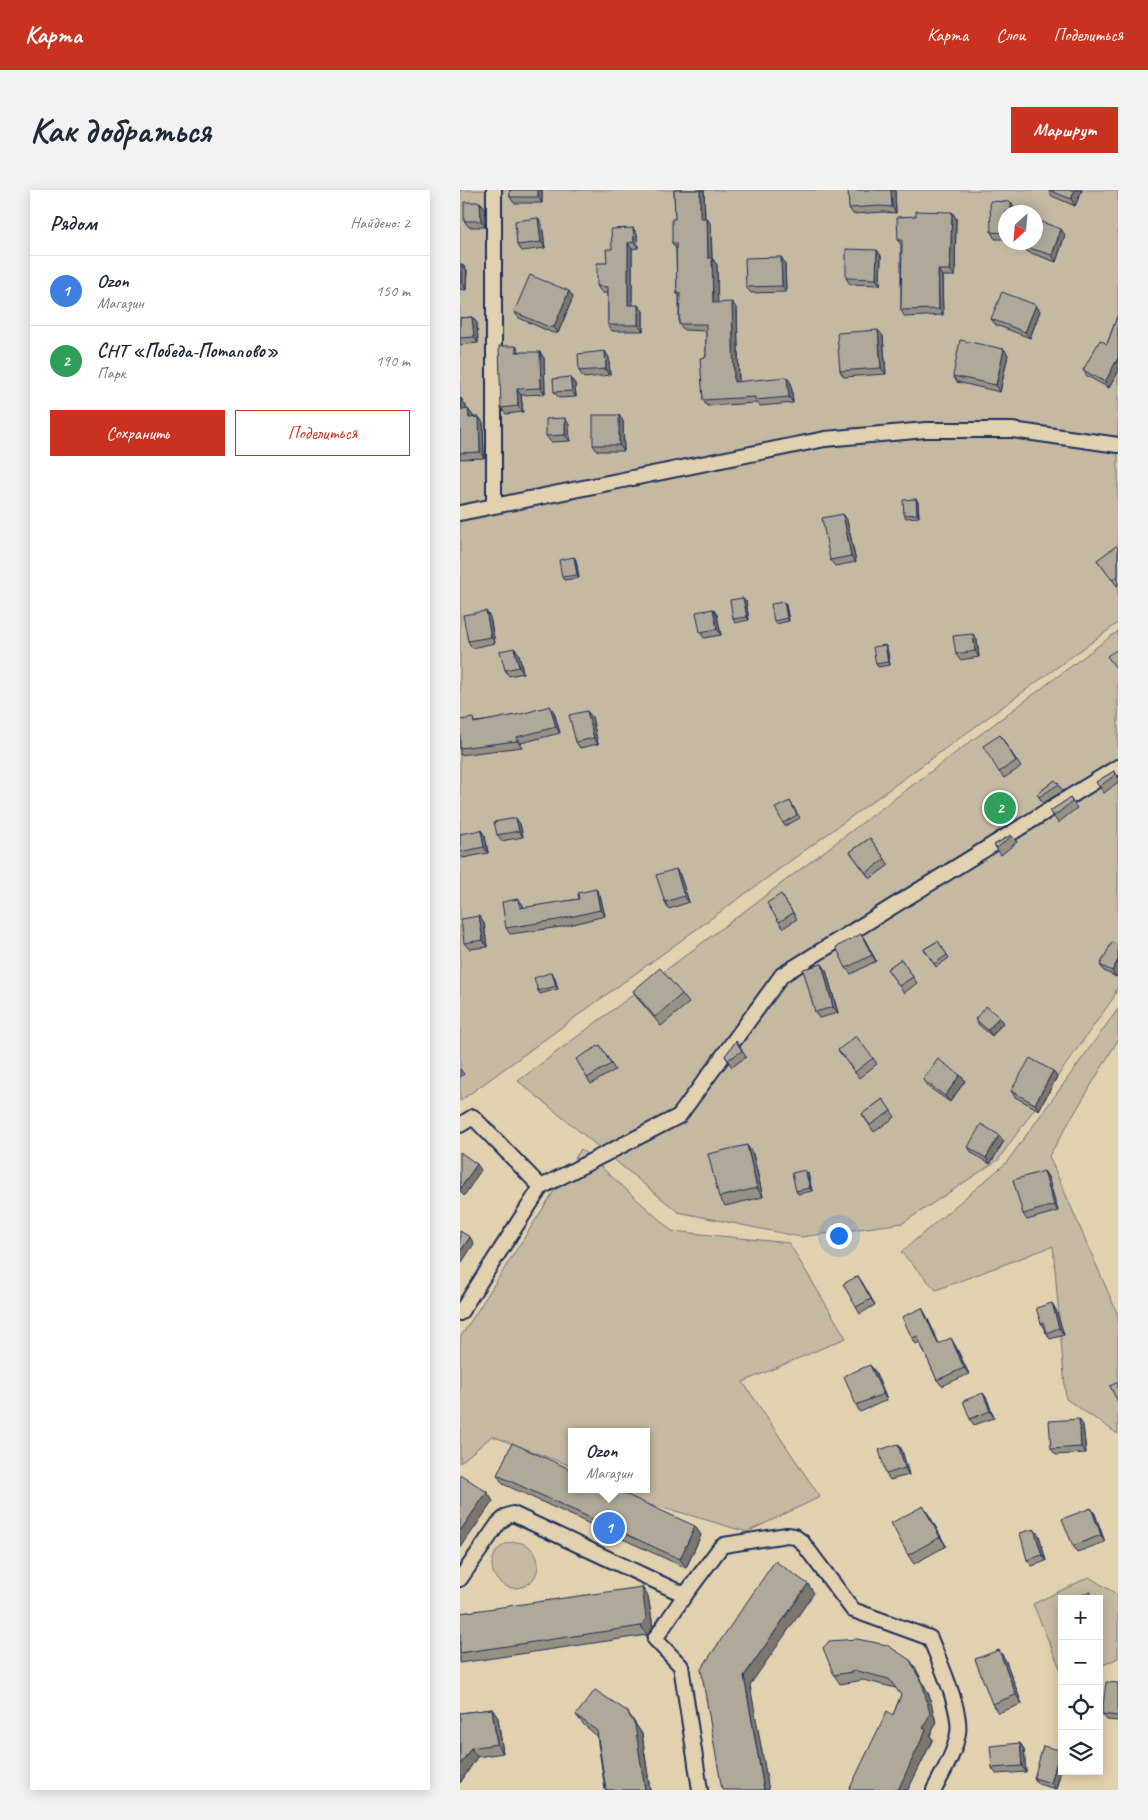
<!DOCTYPE html>
<html lang="ru">
<head>
<meta charset="utf-8">
<style>
  :root { --surface:#fff; --page:#f2f2f3; --text:#1f2937; --muted:#747a83; --line:#e0e1e3; --accent:#c8321e }
  body { margin:0; font-family:Caveat,sans-serif; background:var(--page); color:var(--text) }
  .controls { position:absolute; right:15px; bottom:15px; display:grid; overflow:hidden; border-radius:0px; box-shadow:0 2px 12px #0003 }
  .controls button { width:45px; height:45px; display:grid; place-items:center; padding:0; border:0; border-bottom:1px solid var(--line); background:var(--surface); color:var(--text); font:25px sans-serif }
  .compass { position:absolute; left:538px; top:15px; width:45px; height:45px; border-radius:50%; background:var(--surface); box-shadow:0 2px 12px #0003; rotate:206deg }
  .you { position:absolute; left:378px; top:1045px; width:18px; height:18px; margin:-12px; border:4px solid #fff; border-radius:50%; background:#1a73e8; box-shadow:0 0 0 8px #1a73e833 }
  .badge { display:grid; place-items:center; width:32px; height:32px; border-radius:50%; background:var(--accent); color:#fff; font-size:16px; font-weight:700 }
  .pin { position:absolute; translate:-50% -50%; border:2px solid #fff; box-shadow:0 1px 5px #0006 }
  .popup { position:absolute; left:108px; top:1238px; width:82px; height:65px; box-sizing:border-box; display:grid; place-content:center; border-radius:0px; background:var(--surface); filter:drop-shadow(0 1px 4px #0005); font-size:16px; white-space:nowrap; color:var(--muted) }
  .popup b { font-size:19px; color:var(--text) }
  .popup::after { content:''; position:absolute; left:50%; top:100%; margin-left:-10px; border:10px solid transparent; border-top-color:var(--surface) }
  .list { margin:0; padding:0; list-style:none }
  h2 { display:flex; justify-content:space-between; align-items:center; height:65px; margin:0; padding:0 20px; font-size:21px }
  h2 small { font-size:16px; font-weight:400; color:var(--muted) }
  .list li { display:grid; grid-template-columns:32px 1fr auto; gap:15px; align-items:center; box-sizing:border-box; height:70px; padding:0 20px; border-top:1px solid var(--line) }
  .list b { display:block; font-size:19px; white-space:nowrap }
  .list p { margin:0; font-size:16px; white-space:nowrap; color:var(--muted) }
  .list em { font-size:16px; font-style:normal; color:var(--muted) }
  .actions { display:flex; gap:10px; padding:15px 20px }
  .actions a { flex:1; padding:11px 0; border:1px solid var(--accent); border-radius:0px; text-align:center; font-size:18px; color:var(--accent) }
  .actions .main { background:var(--accent); color:#fff }
  .icon { flex:none; width:28px; height:28px; fill:none; stroke:currentColor; stroke-width:2; stroke-linecap:round; stroke-linejoin:round }
  .map { position:relative; flex:none; width:658px; height:1600px; overflow:hidden; border-radius:0px }
  header { display:flex; align-items:center; gap:30px; box-sizing:border-box; height:70px; padding:0 25px; background:var(--accent); color:#fff }
  header strong { font-size:24px }
  nav { display:flex; gap:28px; margin-inline-start:auto; font-size:18px }
  .intro { display:flex; align-items:center; justify-content:space-between; box-sizing:border-box; height:120px; padding:0 30px }
  h1 { margin:0; font-size:35px }
  .button { padding:12px 22px; border-radius:0px; background:var(--accent); color:#fff; font-size:18px; font-weight:700 }
  main { display:flex; gap:30px; padding:0 30px }
  aside { flex:1; background:var(--surface); border-radius:0px; box-shadow:0 2px 12px #0003 }
  .map>svg:first-child { display:block }
  .green { fill:#c5b9a2; stroke:#707480; fill-rule:evenodd }
  .lines { fill:none; stroke-linecap:round; stroke-linejoin:round }
  .minor-casing { stroke:#1b2f5e; stroke-width:18 }
  .minor { stroke:#e2d1ae; stroke-width:14 }
  .wall { fill:#979184; stroke:#1b2f5e }
  .shaded-wall { fill:#7b766c; stroke:#1b2f5e }
  .building { fill:#b0a99a; stroke:#1b2f5e }
</style>
</head>
<body>
<header>
<strong>Карта</strong>
<nav><a>Карта</a><a>Слои</a><a>Поделиться</a></nav>
</header>
<div class="intro"><h1>Как добраться</h1><a class="button">Маршрут</a></div>
<main>
<aside>
<h2>Рядом<small>Найдено: 2</small></h2>
<ul class="list">
<li><span class="badge" style="background:#3f7fe0">1</span><div><b>Ozon</b><p>Магазин</p></div><em>150 m</em></li>
<li><span class="badge" style="background:#2e9e5b">2</span><div><b>СНТ «Победа-Потапово»</b><p>Парк</p></div><em>190 m</em></li>
</ul>
<div class="actions"><a class="main">Сохранить</a><a>Поделиться</a></div>
</aside>
<div class="map">
<svg width="658" height="1600" viewBox="0 0 658 1600">
  <rect width="100%" height="100%" fill="#e2d1ae"/>
  <filter id="ink" filterUnits="userSpaceOnUse"><feTurbulence type="fractalNoise" baseFrequency=".02" numOctaves="2"/><feDisplacementMap in="SourceGraphic" scale="10" xChannelSelector="R" yChannelSelector="G"/><feConvolveMatrix kernelMatrix="1 2 1 2 8 2 1 2 1" color-interpolation-filters="sRGB"/></filter>
  <g filter="url(#ink)">
    <path class="green" d="M0,0h658v433l-658,478zM546,22h30v30h-30z
      M658,441v354l-4,12 -116,163 -95,63 -102,14 -123,-25 -160,-131z
      M658,819v31l-69,116 69,159v119l-52,-35 -13,-153 -117,44 -35,-38 105,-89z
      M121,959l91,82 117,12 57,95 -103,44 77,115 -73,35 -78,-23 -47,-10 -10,-10h34v-57h-74l-1,34 -79,-30 -32,27v-125z
      M32 1375a23 23 0 1 1 46 0a23 23 0 1 1-46 0Z
      M629,1387l29,18v63l-19,9v-68h-37v74l-29,-69z"/>
    <g class="lines">
      <g class="minor-casing">
        <path id="minor" d="M34,0v316
          M0,323l365,-74 101,-9h86l106,15
          M0,935l13,-8 68,70 -81,126
          M81,997l138,-71 103,-141 336,-208
          M0,1389l38,-55 9,-8 6,-2 172,81 -30,44 26,27 19,124
          M225,1405l35,-47 4,-3 63,-10 7,1 8,6 51,68 77,28c9,23 32,72 28,95 -3,20 -15,39 -24,57"/>
      </g>
      <use href="#minor" class="minor"/>
    </g>
    <path class="wall" d="M50,0h32v13h-28l-4,-6z
      M214,0h30l1,28 6,7 1,33 5,7v38l20,6 2,73 52,1 2,20 -33,3 -3,-3 -50,3 -4,-6 3,-43v-26l-22,-1 -5,-6v-28l-2,-2 -1,-45 -4,-6 3,-24z
      M435,0l1,23 -13,-1 -30,2 -4,-6z
      M588,0h34l-7,16 -23,-10z
      M20,12l5,6v19h-16l-5,-6z
      M551,12l4,6v4h-9v27h-11l-4,-7z
      M78,28l4,6 3,24 -23,3 -5,-6z
      M496,28l-1,58h-13l1,39 -38,2 -4,-7v-65l-3,-5z
      M173,38l4,6 1,14 -6,1v56l11,6v20h-31l-4,-6v-32h-6l-5,-7 15,-37z
      M605,45l-9,27 -28,-10 -5,-6z
      M417,60l4,6 -1,29 -30,-1 -4,-6z
      M321,67l4,6 1,29 -35,1 -5,-6z
      M0,74l7,6 -1,20 -6,-1z
      M113,107l-15,36h-5l-34,-15 -5,-6z
      M580,121l-10,27 -34,-13 -5,-6z
      M658,124v58l-9,16 -22,-12 -4,-6 24,-26z
      M12,127l5,6 1,20 -18,2v-27z
      M423,146l3,38 -42,3 -4,-6z
      M544,159l4,6 -8,37 -43,-10 -4,-6z
      M145,161l4,7 1,17 -26,3 -5,-7z
      M60,162l24,6 1,36 -24,1 2,17 -17,2 -5,-6z
      M110,187l5,7 1,13 -17,1 -5,-6z
      M0,209l6,6v5l2,-1 5,7v1h6l4,6 1,35 -24,1z
      M105,228l4,7 1,16 -19,1 -5,-6z
      M163,231l1,30h-27l-4,-6z
      M456,309l2,3 1,15 -13,1 -2,-3z
      M383,324l4,6 9,42 -21,4 -5,-6z
      M658,358v37l-1,1 -20,-26z
      M114,367l2,3 3,18 -15,2 -2,-3z
      M286,411l3,19 -14,3 -2,-4z
      M324,412l2,3 3,16 -13,3 -2,-3z
      M253,419l4,6 4,20 -17,3 -4,-6z
      M30,427l5,26 -23,5 -4,-7z
      M517,450l2,17 -19,3 -4,-6z
      M54,458l5,6 4,19 -14,3 -4,-6z
      M427,458l3,17 -12,2 -2,-3z
      M94,522l6,21 -39,10 1,4 -62,8v-35l16,2z
      M132,527l6,27 -18,4 -4,-6z
      M540,545l21,32 -17,11 -5,-6z
      M654,581l4,5v6l-14,11 -8,-11z
      M595,590l8,11 -20,12 -6,-9z
      M610,608l7,10 -19,15 -8,-12z
      M330,611l10,17 -15,8 -2,-3z
      M60,634l3,13 -22,4 -4,-6z
      M0,644l25,2 3,17 -25,5 -3,-3z
      M551,645l6,7 -16,13 -7,-10z
      M410,648l19,27 -19,14 -20,-27z
      M216,679l4,6 9,27 -20,7 -4,-7z
      M136,699l4,6 5,21 -44,11 -51,7 -4,-6 12,-29 5,6v3l56,-9z
      M321,704l16,25 -14,9 -4,-6z
      M24,733l3,24 -18,2 -5,-6z
      M401,744l4,6 11,21 -25,13 -5,-6z
      M478,751l11,17 -13,9 -12,-18z
      M658,756v28l-2,3 -12,-6 -4,-6z
      M441,769l16,24 -13,10 -17,-24z
      M362,774l4,6 12,43 -19,5 -4,-6z
      M94,786l4,13 -18,5 -2,-3z
      M173,801l49,3 7,9 -28,23 -22,-26z
      M515,829l28,4 -11,13 -13,-11z
      M276,851l10,16 -14,10 -7,-11z
      M140,855l15,25 -24,14 -4,-6z
      M378,860l35,8 4,6 -18,14z
      M0,879l4,5 -4,3z
      M500,885l5,6 -15,21 -23,-16 -4,-6z
      M597,887l-18,33 -24,-13 -4,-6z
      M423,909l12,18 -21,15 -12,-18z
      M544,951l-14,23 -18,-11 -4,-6z
      M293,964l10,43 -38,9 -6,-9z
      M584,981l4,6 10,34 -31,9 -4,-6z
      M348,983l4,18 -14,3 -2,-3z
      M402,1092l13,23 -15,9 -4,-7z
      M592,1113l4,7 8,25 -14,4 -9,-16z
      M462,1118l4,7 13,29 16,1 14,29 -27,12 -5,-6 -17,-38 -4,2 -4,-6z
      M415,1181l12,29 -27,12 -4,-7z
      M523,1203l4,6 7,19 -20,7 -4,-6z
      M623,1235l3,28 -30,2 -5,-6z
      M438,1254l4,6 7,25 -19,5 -4,-6z
      M37,1285l204,60 -15,33 -183,-84z
      M631,1318l4,6 10,28 -28,10 -4,-6z
      M469,1325l17,31 -32,18 -6,-9z
      M579,1345l7,26 -14,5 -5,-6z
      M188,1406l5,31 -6,8 -187,28v-50z
      M545,1469l17,45 -24,9 -6,-9z
      M450,1470l6,9 13,26 7,28 -6,13 3,3 -40,-24 8,-20 -5,-7 -33,-8 -23,4 -6,-9z
      M658,1493v38l-11,-1 -5,-6z
      M32,1519l6,9 5,35 -26,4 -17,26v-70z
      M167,1521l15,23 8,56h-45l-8,-54 -14,-12 -7,-9z
      M560,1553l4,6 2,23 -30,2 -4,-6z
      M600,1560l2,2v15l-6,22 -18,-5 -4,-6z"/>
    <path class="shaded-wall" d="M78,0h4v13l-4,-6z
      M240,0h4l1,35 -5,-7z
      M431,0h4l1,23 -4,-6z
      M615,0h7l-7,16 -4,-7z
      M20,12l5,6v19l-4,-6z
      M551,12l4,6v4h-4z
      M492,22l4,6 -1,58 -5,-6z
      M78,28l4,6 3,24 -4,-6z
      M247,28l4,7 1,40 -4,-7z
      M173,38l4,6 1,14 -4,-6z
      M601,39l4,6 -9,27 -4,-7z
      M168,53l4,6v63l-4,-7z
      M417,60l4,6 -1,29 -4,-6z
      M321,67l4,6 1,29 -4,-6z
      M252,68l5,7 1,44 -5,-6z
      M2,74l5,6 -1,20 -4,-7z
      M478,80l4,6 1,39 -4,-6z
      M109,101l4,6 -15,36 -4,-6z
      M272,112l5,7 2,79 -5,-6z
      M178,115l5,6v20l-5,-6z
      M576,115l4,6 -10,27 -5,-6z
      M12,127l5,6 1,20 -4,-6z
      M418,140l5,6 3,38 -5,-6z
      M56,156l4,6h-4z
      M544,159l4,6 -8,37 -4,-7z
      M145,161l4,7 1,17 -4,-6z
      M80,162l4,6 1,36 -4,-6z
      M658,168v14l-9,16 -4,-6z
      M110,187l5,7 1,13 -4,-6z
      M327,187l4,6 2,20 -4,-6z
      M57,199l4,6 2,17 -5,-6z
      M1,208l5,7v11l-4,-6z
      M8,219l5,7v8l-4,-6z
      M159,225l4,6 1,30 -5,-6z
      M19,227l4,6 1,35 -4,-6z
      M105,228l4,7 1,16 -5,-6z
      M456,309l2,3 1,15 -2,-3z
      M383,324l4,6 9,42 -5,-6z
      M114,367l2,3 3,18 -2,-3z
      M283,408l3,3 3,19 -2,-3z
      M324,412l2,3 3,16 -2,-3z
      M253,419l4,6 4,20 -4,-6z
      M26,421l4,6 5,26 -4,-6z
      M513,444l4,6 2,17 -4,-6z
      M425,455l2,3 3,17 -2,-3z
      M54,458l5,6 4,19 -4,-6z
      M90,516l4,6 6,21 -4,-6z
      M127,521l5,6 6,27 -4,-6z
      M57,547l4,6 1,4 -5,-6z
      M56,628l4,6 3,13 -4,-6z
      M21,640l4,6 3,17 -4,-6z
      M216,679l4,6 9,27 -5,-6z
      M136,699l4,6 5,21 -5,-6z
      M58,709l5,6 1,9 -4,-6z
      M19,726l5,7 3,24 -4,-7z
      M401,744l4,6 11,21 -4,-6z
      M658,770v14l-2,3 -4,-6z
      M362,774l4,6 12,43 -5,-6z
      M92,782l2,4 4,13 -2,-3z
      M539,827l4,6 -11,13 -4,-6z
      M593,881l4,6 -18,33 -4,-6z
      M500,885l5,6 -15,21 -5,-6z
      M539,945l5,6 -14,23 -4,-6z
      M287,955l6,9 10,43 -6,-9z
      M17,974l4,6 -17,26 -4,-5v-2z
      M345,980l3,3 4,18 -2,-3z
      M584,981l4,6 10,34 -4,-6z
      M10,1047l4,7 -14,21v-13z
      M398,1086l4,6 13,23 -4,-6z
      M592,1113l4,7 8,25 -5,-7z
      M462,1118l4,7 16,35 -4,-6z
      M491,1148l4,7 14,29 -5,-6z
      M410,1175l5,6 12,29 -4,-6z
      M523,1203l4,6 7,19 -4,-7z
      M619,1229l4,6 3,28 -5,-6z
      M438,1254l4,6 7,25 -4,-7z
      M27,1302l6,9 -33,48v-18z
      M463,1316l6,9 17,31 -6,-9z
      M631,1318l4,6 10,28 -4,-7z
      M235,1336l6,9 -15,33 -6,-9z
      M574,1339l5,6 7,26 -4,-6z
      M348,1394l6,9 -64,92 19,105h-5l-20,-114z
      M182,1397l6,9 5,31 -6,8 -6,-9z
      M539,1460l6,9 17,45 -6,-9z
      M450,1470l6,9 13,26 7,28 -6,13 3,3 -25,51h-10l25,-62z
      M32,1519l6,9 5,35 -6,-9z
      M167,1521l15,23 8,56h-5z
      M560,1553l4,6 2,23 -4,-6z
      M11,1558l6,9 -17,26v-18z
      M600,1560l2,2v15l-6,22 -5,-6z"/>
    <path class="building" d="M50,0h28v7h-28z
      M214,0h26v28h7l1,40h4l1,45 19,-1 2,80 53,-5 2,20 -34,3v-3l-52,3 -3,-42 6,-1v-33h-27l1,-31 -3,1 -1,-51h-4v-24h3z
      M388,0h43l1,17 -13,-1 -30,2z
      M589,0h26l-4,9z
      M530,11l21,1v10h-5v21l-15,-1z
      M4,12h16l1,19h-17z
      M456,21l36,1 -2,58h-12l1,39 -38,1 1,-70h-4l-1,-23 19,-1z
      M78,28l3,24 -24,3 -2,-24z
      M576,30l25,9 -9,26 -29,-9 2,-4h11z
      M173,38l1,14 -6,1v62h10v20h-30v-38l-11,-1v-23h10l-1,-14h6l-1,-20z
      M386,59l31,1 -1,29 -30,-1z
      M321,67l1,29 -36,1 -1,-29z
      M0,74h2v19h-2z
      M70,85l39,16 -15,36h-5l-35,-15z
      M542,102l34,13 -11,27 -34,-13z
      M658,124v44l-13,24 -22,-12 17,-30 7,4z
      M12,127l2,20 -14,1v-20z
      M418,140l3,38 -41,3 -3,-38z
      M500,150l44,9 -8,36 -43,-9z
      M39,156h17v6h24l1,36 -24,1 1,17 -17,2z
      M145,161l1,18 -27,2 -1,-17z
      M110,187l2,14 -18,1 -1,-13z
      M1,208l1,12 6,-1 1,9 10,-1 1,35 -20,1v-54z
      M133,225h26v30h-26z
      M105,228v17l-19,1v-17z
      M456,309l1,15 -13,1 -1,-15z
      M383,324l8,42 -21,4 -8,-42z
      M656,356l2,2v28l-6,4 -15,-20z
      M114,367l3,18 -15,2 -3,-17z
      M283,408l4,19 -14,2 -3,-19z
      M324,412l3,16 -13,3 -3,-17z
      M253,419l4,20 -17,3 -4,-20z
      M26,421l5,26 -23,4 -5,-26z
      M513,444l2,17 -19,3 -3,-18z
      M425,455l3,17 -12,2 -3,-17z
      M54,458l5,19 -14,3 -5,-19z
      M658,459v22l-11,-15z
      M90,516l6,21 -39,10v4l-57,7v-28l13,-2 1,5 47,-9z
      M127,521l7,27 -18,4 -7,-27z
      M540,545l16,26 -17,11 -16,-26z
      M654,581l2,3 -17,13 -3,-5z
      M595,590l4,4 -20,13 -2,-3z
      M610,608l2,4 -18,14 -4,-5z
      M330,611l7,14 -14,8 -8,-15z
      M56,628l3,13 -22,4 -3,-13z
      M21,640l3,17 -24,5v-18z
      M551,645l1,1 -15,12 -3,-3z
      M410,648l15,21 -19,14 -16,-21z
      M216,679l8,27 -19,6 -9,-27z
      M136,699l4,21 -43,10 -51,8 -4,-26 16,-3 2,9 59,-9 -1,-6z
      M321,704l12,19 -14,9 -12,-19z
      M19,726l4,24 -19,3 -3,-24z
      M401,744l11,21 -26,13 -10,-21z
      M478,751l9,14 -13,9 -10,-15z
      M652,752l6,4v14l-6,11 -12,-6z
      M441,769l12,18 -14,9 -12,-17z
      M362,774l11,43 -18,5 -12,-43z
      M200,778l22,26 -27,23 -22,-26z
      M92,782l4,14 -18,5 -4,-13z
      M526,816l13,11 -11,13 -13,-11z
      M396,846l17,22 -18,14 -17,-22z
      M276,851l6,10 -14,9 -3,-4z
      M140,855l11,19 -24,14 -11,-19z
      M570,868l23,13 -18,33 -24,-13z
      M478,869l22,16 -15,21 -22,-16z
      M423,909l8,12 -21,14 -8,-11z
      M521,934l18,11 -13,23 -18,-11z
      M287,955l10,43 -38,9 -11,-43z
      M0,962l17,12 -17,25z
      M345,980l5,18 -14,3 -4,-18z
      M584,981l10,34 -31,9 -10,-34z
      M0,1041l10,6 -10,15z
      M398,1086l13,23 -15,8 -13,-23z
      M592,1113l7,25 -13,5 -3,-11 -2,1 -5,-15z
      M462,1118l16,36 13,-6 13,30 -27,12 -20,-44 -5,2 -10,-21z
      M410,1175l13,29 -27,11 -12,-29z
      M658,1192v20l-8,-16z
      M523,1203l7,18 -20,8 -7,-18z
      M619,1229l2,28 -30,2 -2,-28z
      M52,1253l60,27v19h42l81,37 -15,33 -183,-84z
      M438,1254l7,24 -19,6 -7,-24z
      M0,1284l27,18 -27,39z
      M463,1316l17,31 -32,18 -17,-32z
      M631,1318l10,27 -28,11 -11,-27z
      M574,1339l8,26 -15,5 -7,-27z
      M315,1371l33,23 -64,92 20,114h-42l-21,-121z
      M182,1397l4,31 -5,8 -181,27v-40z
      M630,1401l3,8h-20z
      M397,1449l30,6 23,15 13,26 7,28 -7,14 3,2 -28,60h-49l38,-79 6,4 8,-20 -12,-16 -32,-8 -23,4 -11,-27 6,-7z
      M539,1460l17,45 -24,9 -17,-45z
      M646,1492l12,1v33l-16,-2z
      M135,1500l32,21 8,14 10,65h-39l-9,-59 -21,-16z
      M32,1519l5,35 -26,4 -11,17v-52z
      M560,1553l2,23 -30,2 -2,-22z
      M583,1556l17,4 -9,33 -17,-5z"/>
  </g>
</svg>
<div class="controls">
<button>+</button>
<button>−</button>
<button><svg class="icon" aria-label="locate" viewBox="0 0 24 24"><circle cx="12" cy="12" r="6"/><path d="M12 2v4M12 18v4M2 12h4M18 12h4"/></svg></button>
<button><svg class="icon" aria-label="layers" viewBox="0 0 24 24"><path d="M12 4l9 5-9 5-9-5zM3 14l9 5 9-5"/></svg></button>
</div>
<svg class="compass" viewBox="-18 -18 36 36"><path d="M0-13l5 13h-10z" fill="#e53935"/><path d="M0 13l5-13h-10z" fill="#747a83"/></svg>
<div class="you"></div>
<div class="pin badge" style="left:149px;top:1338px;background:#3f7fe0">1</div>
<div class="popup"><b>Ozon</b>Магазин</div>
<div class="pin badge" style="left:540px;top:618px;background:#2e9e5b">2</div>
</div>
</main>
</body>
</html>
